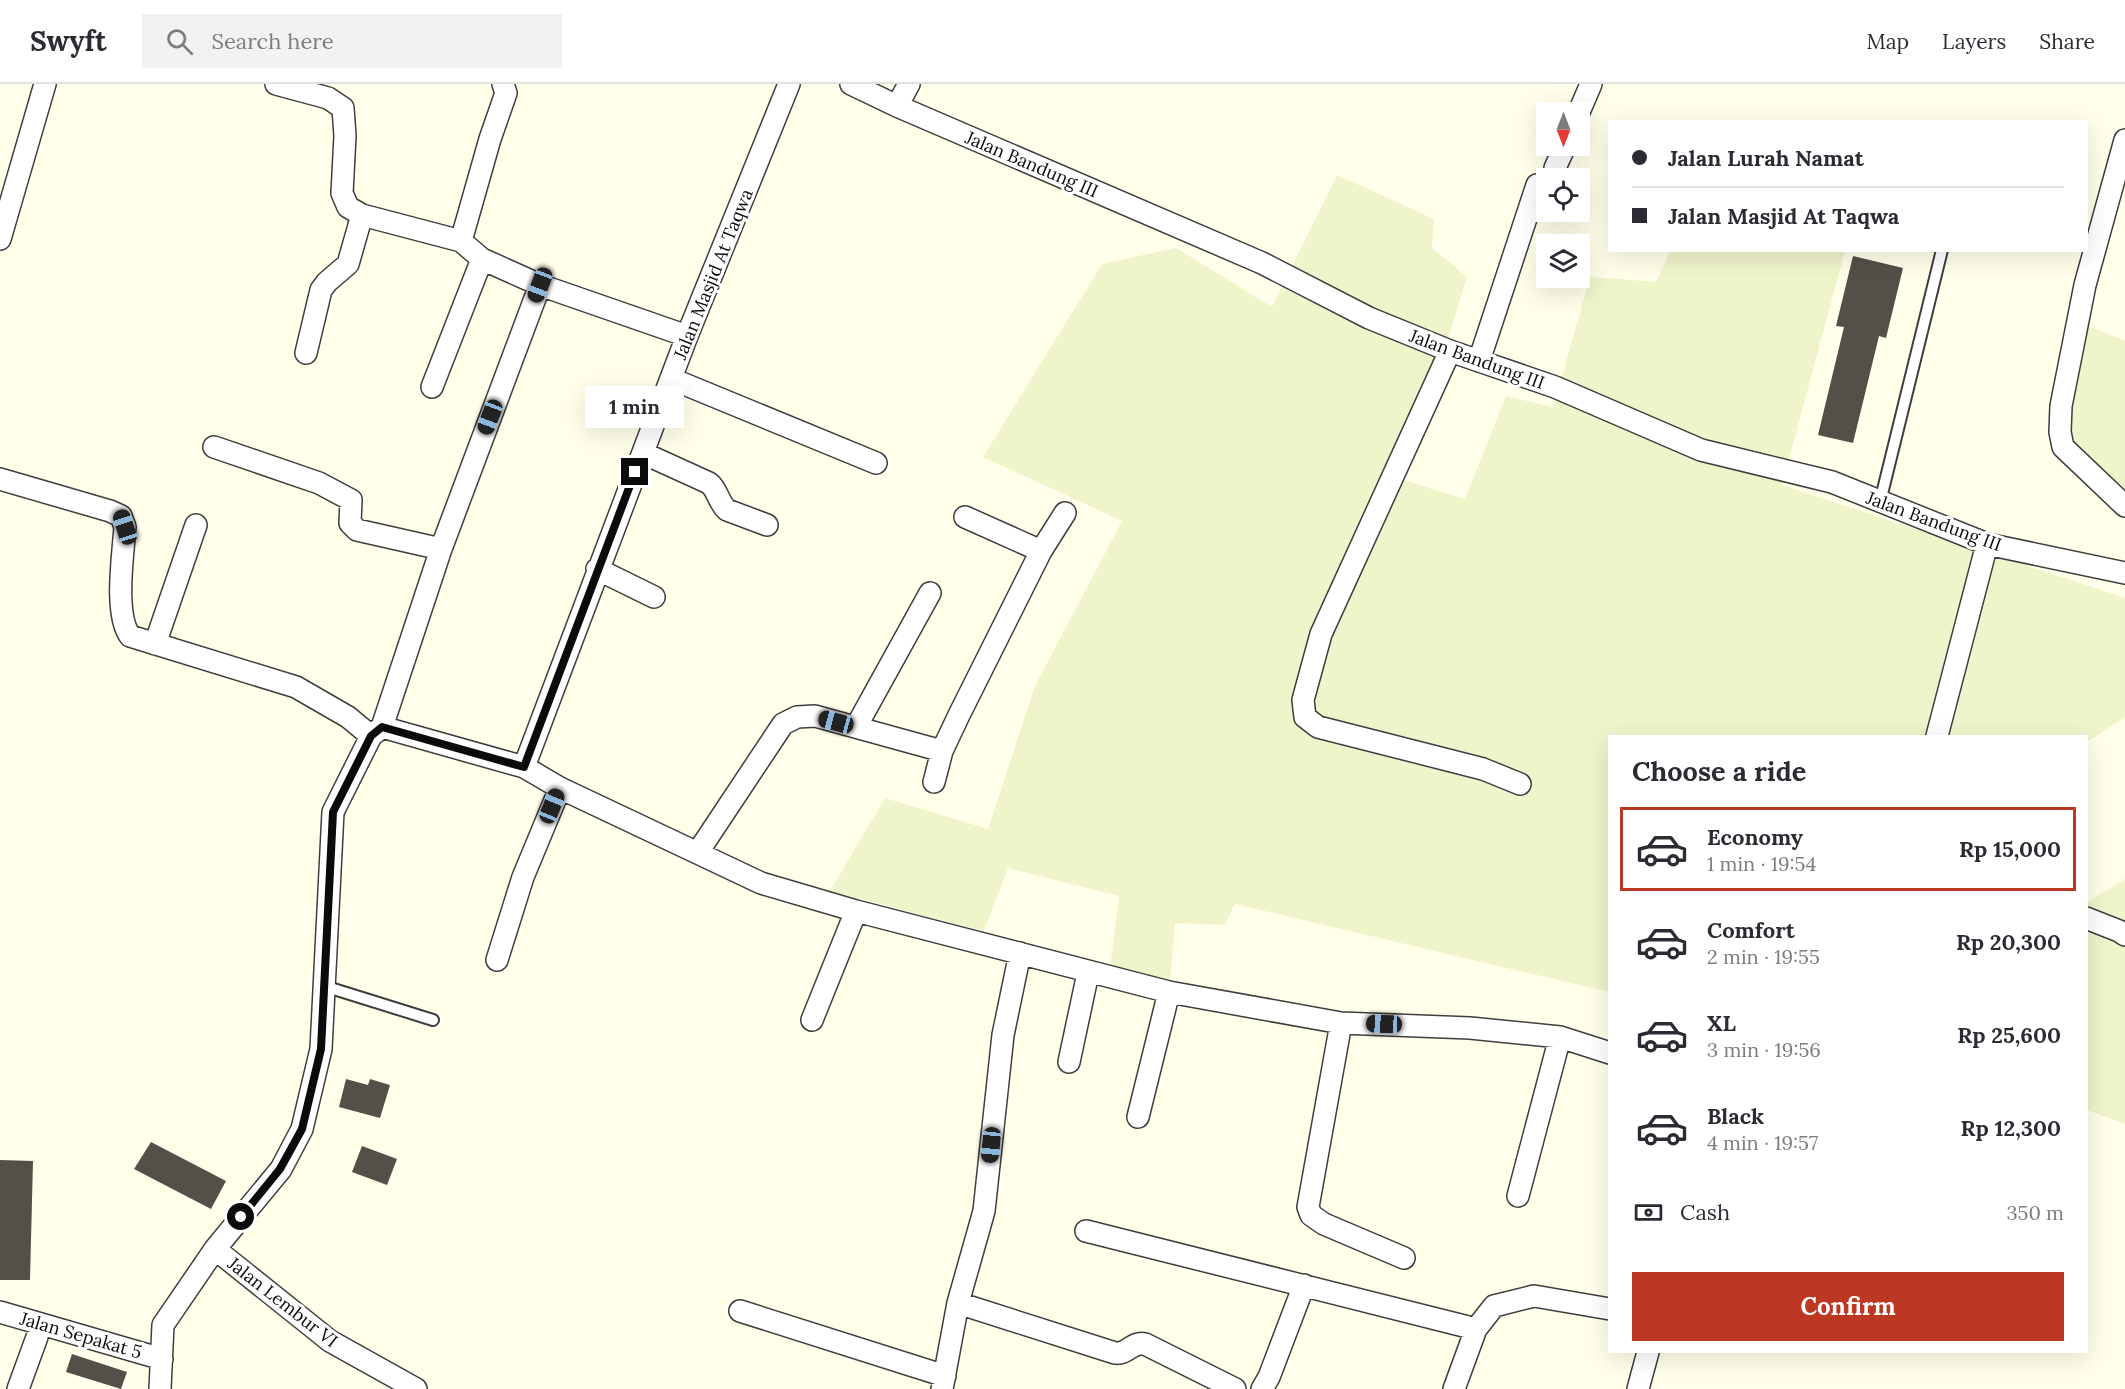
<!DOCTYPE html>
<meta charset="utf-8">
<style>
:root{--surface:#fff;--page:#f2f2f3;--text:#2b2b33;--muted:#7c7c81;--line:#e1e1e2;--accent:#bc3823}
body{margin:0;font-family:Lora,serif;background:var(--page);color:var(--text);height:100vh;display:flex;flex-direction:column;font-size:22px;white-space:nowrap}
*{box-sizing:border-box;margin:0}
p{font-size:20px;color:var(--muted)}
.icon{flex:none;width:33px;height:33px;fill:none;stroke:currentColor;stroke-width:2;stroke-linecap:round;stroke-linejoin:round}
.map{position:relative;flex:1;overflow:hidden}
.panel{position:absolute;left:1608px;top:651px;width:480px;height:618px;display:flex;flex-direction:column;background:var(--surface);border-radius:0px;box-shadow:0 6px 24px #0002}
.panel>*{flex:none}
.top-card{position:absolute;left:1608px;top:36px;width:480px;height:132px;border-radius:0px;box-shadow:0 6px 24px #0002;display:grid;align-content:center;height:132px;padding:0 24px;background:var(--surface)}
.needle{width:39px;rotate:180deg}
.buttons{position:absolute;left:1536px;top:18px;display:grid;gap:12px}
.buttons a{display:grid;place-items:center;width:54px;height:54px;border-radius:0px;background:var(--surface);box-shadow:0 6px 24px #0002;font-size:30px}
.end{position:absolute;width:27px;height:27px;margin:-14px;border:8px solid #0b0b0b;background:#fff;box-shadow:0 0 0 3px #fff}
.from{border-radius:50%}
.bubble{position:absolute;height:42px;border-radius:0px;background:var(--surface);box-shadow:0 6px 24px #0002;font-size:20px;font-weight:700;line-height:42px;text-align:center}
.car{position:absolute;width:18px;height:36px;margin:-18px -9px;border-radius:8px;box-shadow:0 0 4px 2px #0007;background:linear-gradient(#222 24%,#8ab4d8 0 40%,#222 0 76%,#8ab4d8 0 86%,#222 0)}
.top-card b{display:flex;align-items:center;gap:21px;height:57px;font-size:22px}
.top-card b+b{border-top:2px solid var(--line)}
.top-card i{width:15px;height:15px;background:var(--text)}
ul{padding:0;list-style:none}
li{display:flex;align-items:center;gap:18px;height:84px;margin:0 12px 9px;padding:0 12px;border:3px solid transparent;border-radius:0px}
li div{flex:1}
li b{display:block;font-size:22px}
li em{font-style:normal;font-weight:700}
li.active{border-color:var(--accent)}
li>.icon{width:54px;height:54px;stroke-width:1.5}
h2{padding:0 24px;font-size:27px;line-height:72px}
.pay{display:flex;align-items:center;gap:15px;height:66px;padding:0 24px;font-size:22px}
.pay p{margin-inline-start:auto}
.primary-button{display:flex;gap:12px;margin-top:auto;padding:12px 24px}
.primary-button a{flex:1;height:69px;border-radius:0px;background:var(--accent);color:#fff;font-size:24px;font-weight:700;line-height:69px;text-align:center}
header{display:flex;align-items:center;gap:36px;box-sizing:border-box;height:84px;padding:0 30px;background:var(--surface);border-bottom:2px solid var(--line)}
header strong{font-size:28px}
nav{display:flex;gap:33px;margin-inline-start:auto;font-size:21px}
.search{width:420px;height:54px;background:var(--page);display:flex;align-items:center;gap:15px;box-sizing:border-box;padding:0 21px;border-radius:0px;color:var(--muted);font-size:22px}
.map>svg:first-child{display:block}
</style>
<header>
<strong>Swyft</strong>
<div class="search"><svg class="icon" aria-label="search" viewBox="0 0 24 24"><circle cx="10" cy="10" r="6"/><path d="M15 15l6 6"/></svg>Search here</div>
<nav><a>Map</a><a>Layers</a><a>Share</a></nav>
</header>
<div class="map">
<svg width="2125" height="1305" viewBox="0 0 2125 1305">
<rect width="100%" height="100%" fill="#ffffea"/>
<path fill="#f0f4cb" d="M1337,91L1434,135L1432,164L1467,193L1440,280L1397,394L1465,415L1506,312L1553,323L1590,193L1656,198L1670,167H1845L1782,401L2125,514V633L2087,658L2086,652H1610L1609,908L1235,820L1225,841L1175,839L1170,898L1110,886L1119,812L1008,784L984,847L830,807L885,714L988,745L1035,602L1122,437L983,373L1102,180L1176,164L1272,223Z
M2086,241L2125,257V431L2062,357Z
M2125,795V1040L2087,1026L2086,819Z"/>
<path fill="#544f48" d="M1853,172L1903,184L1886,254L1879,252L1853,359L1818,351L1844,243L1836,242Z
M346,995L368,1001L370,995L390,1001L380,1034L339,1023Z
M151,1058L226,1097L211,1125L134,1085Z
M362,1062L397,1075L387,1101L352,1088Z
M0,1076L33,1077L30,1196H0Z
M72,1270L127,1288L121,1305L66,1288Z"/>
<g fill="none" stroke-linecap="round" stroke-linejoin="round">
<g stroke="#3e3e3e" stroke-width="14">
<path id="lane" d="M1880,418L1942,166
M324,902L433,936"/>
</g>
<g stroke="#3e3e3e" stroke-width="24">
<path id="street" d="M276,0L328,14L343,24L345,52L342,109L348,123L362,131L461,157L482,175L540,201L687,252
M851,0L897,22L1262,179L1369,234L1450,267L1555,303L1701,366L1832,398L1987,460L2125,489
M897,22L909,0
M1579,28L1591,0
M2125,56L2085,201L2061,322L2060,348L2063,363L2125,422
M1555,84L1565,62
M0,155L45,0
M461,157L490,55L506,9L503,0
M1450,267L1321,550L1303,616L1305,633L1318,643L1483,685L1520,700
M306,269L321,206L327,198L348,180L362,131
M1479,277L1537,101
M672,295L876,379
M432,303L482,175
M214,363L319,399L351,416L350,439L357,446L441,465
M643,369L709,399C718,406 718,418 727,426L767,441
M0,395L110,427L121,432L125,443C123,471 114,530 130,552L296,603L348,633L371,652
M965,433L1041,467
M597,485L654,513
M155,560L196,441
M382,643L441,465L540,201
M856,643L930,509
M1937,652L1987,460
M524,683L687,252L789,0
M934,698L942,667L959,631L1041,467L1065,429
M698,768L783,640L797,633L815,632L942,667
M2086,834L2119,847L2125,851
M497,876L523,793L560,704
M812,936L856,827
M1341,939L1308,1123L1311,1131L1324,1140L1404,1174
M1069,978L1088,889
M1138,1033L1169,908
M1518,1112L1560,953
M1086,1147L1476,1245
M215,1165L330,1257L416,1305
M958,1219L1115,1269C1127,1271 1132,1257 1145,1260L1235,1305
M740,1227L945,1292
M0,1228L162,1275
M18,1305L37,1253
M160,1305L163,1241L215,1165L281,1085L302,1045L321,965L333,728L371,652L382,643L524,683L560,704L761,799L856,827L1169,908L1341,939L1470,944L1560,953L1610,969
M942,1305L958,1219L984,1127L1003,951L1020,869
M1262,1305L1269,1293L1304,1201
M1454,1305L1476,1245L1494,1222L1534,1212L1610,1225
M1638,1305L1648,1268"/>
</g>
<use href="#lane" stroke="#fff" stroke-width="10"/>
<use href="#street" stroke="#fff" stroke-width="21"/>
</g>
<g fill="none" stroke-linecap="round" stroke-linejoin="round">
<path stroke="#0b0b0b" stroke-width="8" d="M241,1133L280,1085L302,1045L321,965L333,728L371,652L382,643L524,683L635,388"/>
</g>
<g text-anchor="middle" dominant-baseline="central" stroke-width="6" stroke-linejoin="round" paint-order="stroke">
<g font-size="18" fill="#0b0b0b" stroke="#fff">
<text transform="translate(1032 80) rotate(23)">Jalan Bandung III</text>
<text transform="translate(713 190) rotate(-68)">Jalan Masjid At Taqwa</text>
<text transform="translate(1477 275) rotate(20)">Jalan Bandung III</text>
<text transform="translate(1934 437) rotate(20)">Jalan Bandung III</text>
<text transform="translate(283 1218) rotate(38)">Jalan Lembur VI</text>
<text transform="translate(81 1251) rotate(16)">Jalan Sepakat 5</text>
</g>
</g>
</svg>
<div class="buttons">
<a><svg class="needle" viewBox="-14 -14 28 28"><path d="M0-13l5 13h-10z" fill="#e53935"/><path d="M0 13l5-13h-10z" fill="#7c7c81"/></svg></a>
<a><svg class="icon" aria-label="locate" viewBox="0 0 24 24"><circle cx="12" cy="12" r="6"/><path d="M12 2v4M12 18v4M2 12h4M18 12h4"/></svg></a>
<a><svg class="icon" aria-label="layers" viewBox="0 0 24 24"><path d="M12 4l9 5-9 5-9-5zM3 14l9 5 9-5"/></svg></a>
</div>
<i class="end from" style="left:241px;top:1133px"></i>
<i class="end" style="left:635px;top:388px"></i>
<div class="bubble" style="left:585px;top:302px;width:99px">1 min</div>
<i class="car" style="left:540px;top:201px;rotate:201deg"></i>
<i class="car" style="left:490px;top:333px;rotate:201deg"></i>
<i class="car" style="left:125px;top:443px;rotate:342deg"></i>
<i class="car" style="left:836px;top:638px;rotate:285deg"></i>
<i class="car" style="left:552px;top:722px;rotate:22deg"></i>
<i class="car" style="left:1384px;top:940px;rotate:272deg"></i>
<i class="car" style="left:991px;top:1061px;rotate:186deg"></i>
<div class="top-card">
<b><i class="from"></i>Jalan Lurah Namat</b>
<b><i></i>Jalan Masjid At Taqwa</b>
</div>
<section class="panel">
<h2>Choose a ride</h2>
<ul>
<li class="active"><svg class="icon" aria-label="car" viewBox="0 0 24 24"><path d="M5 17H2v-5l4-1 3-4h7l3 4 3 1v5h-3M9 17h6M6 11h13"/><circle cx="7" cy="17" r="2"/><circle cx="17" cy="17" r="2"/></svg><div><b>Economy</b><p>1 min · 19:54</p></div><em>Rp 15,000</em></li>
<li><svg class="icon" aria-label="car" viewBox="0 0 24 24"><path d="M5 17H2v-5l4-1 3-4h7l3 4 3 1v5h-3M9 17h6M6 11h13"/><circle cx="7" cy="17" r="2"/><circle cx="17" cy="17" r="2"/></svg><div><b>Comfort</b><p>2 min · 19:55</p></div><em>Rp 20,300</em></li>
<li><svg class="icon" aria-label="car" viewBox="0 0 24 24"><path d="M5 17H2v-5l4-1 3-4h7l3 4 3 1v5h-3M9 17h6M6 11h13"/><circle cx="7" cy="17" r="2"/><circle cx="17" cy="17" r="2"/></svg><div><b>XL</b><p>3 min · 19:56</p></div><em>Rp 25,600</em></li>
<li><svg class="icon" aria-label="car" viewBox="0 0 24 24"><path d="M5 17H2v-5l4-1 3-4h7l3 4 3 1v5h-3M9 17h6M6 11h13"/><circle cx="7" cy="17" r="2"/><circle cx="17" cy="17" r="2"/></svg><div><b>Black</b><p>4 min · 19:57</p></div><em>Rp 12,300</em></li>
</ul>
<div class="pay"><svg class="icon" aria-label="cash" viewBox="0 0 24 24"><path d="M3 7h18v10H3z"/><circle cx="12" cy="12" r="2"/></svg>Cash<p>350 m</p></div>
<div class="primary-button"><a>Confirm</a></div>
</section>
</div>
